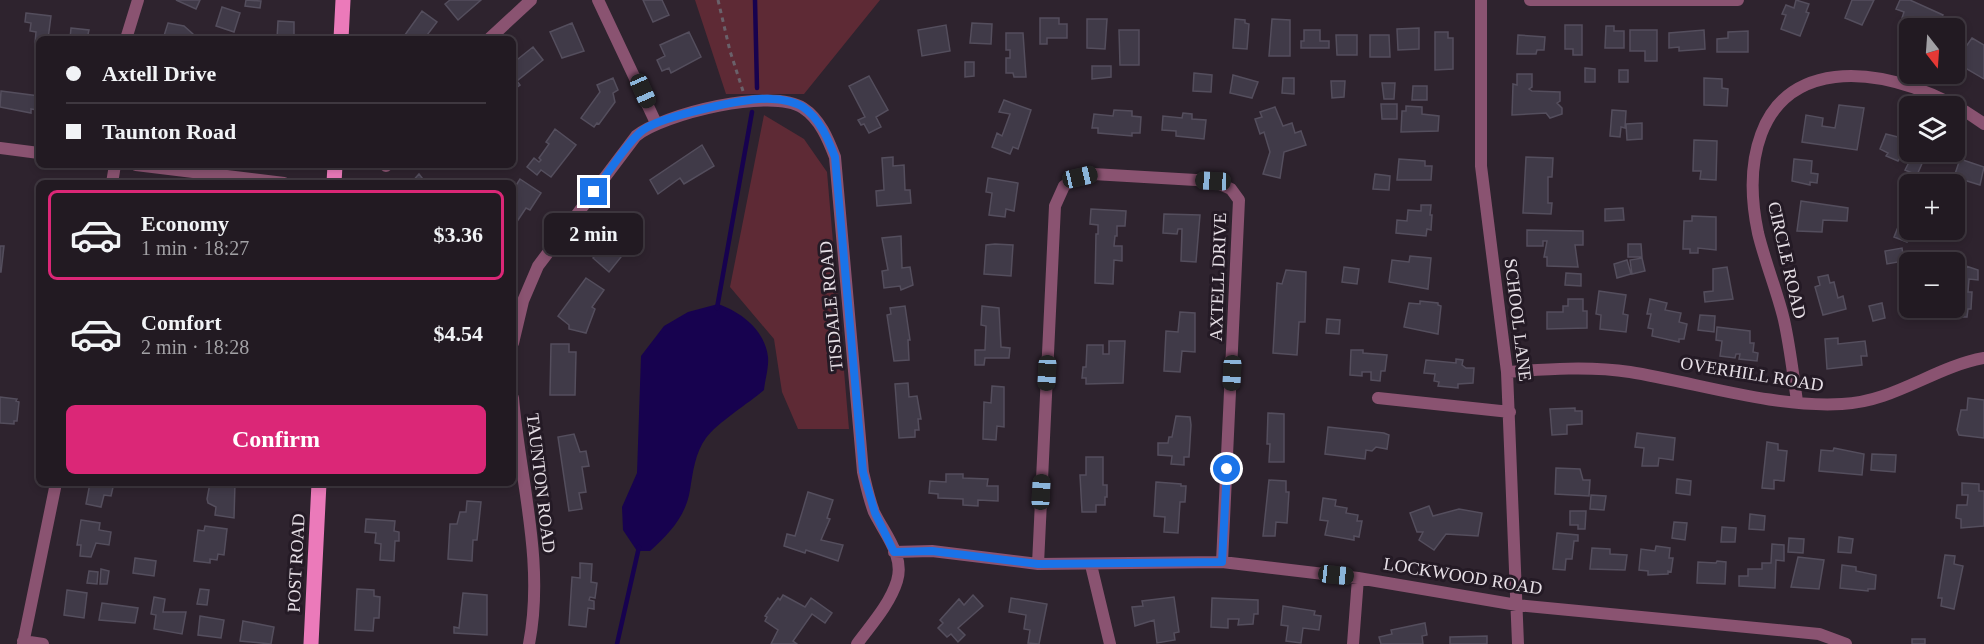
<!DOCTYPE html>
<meta charset="utf-8">
<style>
:root{--surface:#221a22;--page:#2a232a;--text:#f1f3f6;--muted:#a2a1a5;--line:#3f3840;--accent:#db2777}
body{margin:0;font-family:"Times New Roman",serif;background:var(--page);color:var(--text);height:100vh;display:flex;flex-direction:column;font-size:22px;white-space:nowrap}
*{box-sizing:border-box;margin:0}
p{font-size:20px;color:var(--muted)}
.icon{flex:none;width:33px;height:33px;fill:none;stroke:currentColor;stroke-width:2;stroke-linecap:round;stroke-linejoin:round}
.map{position:relative;flex:1;overflow:hidden}
.sheet{position:absolute;left:36px;top:180px;width:480px;height:306px;display:flex;flex-direction:column;background:var(--surface);border-radius:9px;box-shadow:0 3px 9px #0003,0 0 0 2px var(--line)}
.sheet>*{flex:none}
.top-card{position:absolute;left:36px;top:36px;width:480px;height:132px;border-radius:9px;box-shadow:0 3px 9px #0003,0 0 0 2px var(--line);display:grid;align-content:center;height:132px;padding:0 30px;background:var(--surface)}
.needle{width:39px;rotate:163deg}
.fabs{position:absolute;left:1899px;top:18px;display:grid;gap:12px}
.fabs a{display:grid;place-items:center;width:66px;height:66px;border-radius:9px;background:var(--surface);box-shadow:0 3px 9px #0003,0 0 0 2px var(--line);font-size:30px}
.end{position:absolute;width:27px;height:27px;margin:-14px;border:8px solid #1a73e8;background:#fff;box-shadow:0 0 0 3px #fff}
.from{border-radius:50%}
.bubble{position:absolute;height:42px;border-radius:9px;background:var(--surface);box-shadow:0 3px 9px #0003,0 0 0 2px var(--line);font-size:20px;font-weight:600;line-height:42px;text-align:center}
.car{position:absolute;width:18px;height:36px;margin:-18px -9px;border-radius:8px;box-shadow:0 0 4px 2px #0007;background:linear-gradient(#222 24%,#8ab4d8 0 40%,#222 0 76%,#8ab4d8 0 86%,#222 0)}
.top-card b{display:flex;align-items:center;gap:21px;height:57px;font-size:22px}
.top-card b+b{border-top:2px solid var(--line)}
.top-card i{width:15px;height:15px;background:var(--text)}
ul{padding:10px 0 0;list-style:none}
li{display:flex;align-items:center;gap:18px;height:90px;margin:0 12px 9px;padding:0 18px;border:3px solid transparent;border-radius:9px}
li div{flex:1}
li b{display:block;font-size:22px}
li em{font-style:normal;font-weight:600}
li.active{border-color:var(--accent)}
li>.icon{width:54px;height:54px;stroke-width:1.5}
.action{display:flex;gap:12px;margin-top:auto;padding:12px 30px}
.action a{flex:1;height:69px;border-radius:9px;background:var(--accent);color:#fff;font-size:24px;font-weight:600;line-height:69px;text-align:center}
.map>svg:first-child{display:block}
</style>
<div class="map">
<svg width="1984" height="644" viewBox="0 0 1984 644">
<rect width="100%" height="100%" fill="#2e232e"/>
<path fill="#5e2a35" d="M695,0H880L804,94H726Z
M764,115L804,139L827,172L849,429H798L782,392L774,339L730,287Z"/>
<path fill="#17024f" d="M718,304C741,312 765,330 768,357C769,367 765,380 764,390C749,403 717,423 706,438C695,453 693,472 690,490C686,516 669,534 650,551H637L623,530L622,507L637,473L641,356L664,326L688,312Z"/>
<g fill="none" stroke-linecap="round" stroke-linejoin="round">
<path stroke="#17024f" stroke-width="4.5" d="M755,0L757,88
M717,308L752,112
M617,644L639,547"/>
</g>
<path fill="#403a48" stroke="#544e5d" stroke-width="1.5" d="M176,0H200L196,9Z
M246,0L261,1L260,8L245,6Z
M450,0H481L458,20L445,4Z
M643,0H662L669,15L653,22Z
M1796,0L1809,4L1806,12L1809,13L1800,36L1781,29L1786,15L1782,14L1786,5L1794,8Z
M1852,0H1874L1862,25L1845,18Z
M1900,0H1910L1943,15L1938,27L1931,24L1929,28L1910,30L1901,27L1900,24L1904,12L1896,9Z
M222,7L240,13L234,32L216,26Z
M422,11L437,22L424,39H402Z
M26,13L51,16L48,39H39V43H35L36,32L30,31L31,23L25,22Z
M1040,18H1059V24H1067V38H1047V44H1040Z
M1087,19H1107L1105,49L1087,48Z
M1235,19L1245,20V23L1249,24L1247,49L1233,48Z
M1272,19L1290,20V56H1269Z
M278,21L294,22V39H277Z
M168,23L184,26L193,34L192,39H163Z
M572,23L584,51L562,58L550,32Z
M972,23L992,24L991,44L970,43Z
M946,25L950,51L922,56L918,30Z
M1565,25H1582V55H1573V49H1565Z
M1606,26H1614V31H1624V48H1605Z
M71,28L89,30L87,39H70Z
M1419,28V49L1398,50L1397,29Z
M1119,30H1139V65H1120Z
M1304,30H1320V41H1329V48H1301V41H1304Z
M1630,30H1657V61H1645V51H1630Z
M1704,30L1705,49L1679,51V47L1669,48V33Z
M1748,31V52H1717V39L1728,38V32Z
M689,32L701,57L671,73L669,68L662,71L657,60L665,56L660,45Z
M1435,32H1448V38H1453V69L1435,70Z
M1006,33H1023L1026,77H1014L1013,73H1006V58H1010V50H1006Z
M1336,35H1357V55H1337Z
M1370,35H1389L1390,57H1370Z
M1518,35L1545,37L1544,50H1537L1536,54H1517Z
M1972,38L1984,45V79L1955,62Z
M533,47L543,60L517,81L520,85L513,90V63Z
M965,62H974V76L965,77Z
M1092,66H1111V77L1092,79Z
M1585,68L1595,69V82H1585Z
M1619,70H1628V82H1619Z
M1194,73L1212,75L1211,92L1193,91Z
M1517,74H1532V87L1529,89L1532,91L1560,92V101L1557,103L1562,108V114L1550,118L1546,113L1512,115L1513,84L1517,85Z
M1233,75L1258,82L1252,98L1230,93Z
M869,76L888,110L876,117L881,127L869,133L864,124L861,125L858,120L865,117L849,86Z
M613,78L618,90L613,93L615,102L599,124L597,123L594,127L581,118L600,92L597,85Z
M1283,78H1294V94L1282,93Z
M1704,78L1722,79V88L1728,89L1727,106L1704,105Z
M1331,81H1345L1344,97L1332,98Z
M1382,83H1395L1394,99H1384Z
M1413,86H1427V100H1412Z
M1,91L39,96L37,110L31,109V113L0,107Z
M1004,100L1031,110L1018,149L1013,147L1010,154L992,147L997,133L1002,136L1010,114L999,112Z
M1381,104H1397V119H1382Z
M1839,105L1864,108L1857,150L1802,142L1806,115L1823,118L1822,126L1835,128Z
M1406,106L1422,107V114L1439,116L1438,131L1401,132L1402,111H1406Z
M1275,107L1283,126L1292,123L1295,133L1301,131L1306,145L1284,152L1280,178L1263,174L1270,152L1264,132L1260,134L1255,119L1262,117L1260,112Z
M1114,110L1132,111V116L1141,117L1140,133H1132V136L1098,133V128H1092L1094,114L1113,116Z
M1612,110L1626,111L1625,128L1621,127L1620,137L1610,136Z
M1183,113L1192,114V119L1206,120L1204,139L1176,136V131L1162,130L1163,116L1182,118Z
M1642,123V139L1627,140L1626,124Z
M555,129L576,145L551,177L541,170L537,175L527,167L534,158L539,162L541,160L539,158L549,144L546,142Z
M1886,134L1910,140V152H1927L1917,175L1905,170L1909,162L1900,158L1898,161L1886,156L1888,153L1880,149Z
M1694,140L1717,141L1716,180L1700,179L1701,171H1693Z
M702,145L714,166L684,184L680,178L658,194L650,180Z
M893,157V166L904,165L905,190H910L911,203L877,206L876,191L884,190L882,158Z
M1526,157L1553,158L1552,177H1548V203H1552L1551,214L1523,213Z
M1399,159L1425,161V166H1432L1431,180H1397Z
M1794,159L1812,161L1811,173L1818,174L1817,183L1810,182V185L1792,181Z
M1960,159L1984,167L1980,185L1954,177Z
M419,174L426,183H411Z
M1375,174L1390,176L1389,190L1373,189Z
M988,178L1018,183L1014,211L1006,209L1005,217L989,215L992,193L986,192Z
M520,179L541,193L530,210L526,208L514,226L513,190Z
M1801,201L1848,208L1847,221L1823,220L1822,232L1797,231Z
M1421,205H1431L1430,215H1432L1431,230L1427,229L1426,236L1396,233L1397,220L1407,221L1408,210L1421,211Z
M1623,208L1624,220L1605,221V209Z
M1091,209L1126,211L1125,226H1117V236H1115L1114,246H1122V261L1114,260L1113,284L1095,283L1096,234H1098V225L1090,224Z
M1164,214L1200,215L1196,262L1181,261L1182,229H1178L1177,234L1163,233Z
M1692,216L1716,217V250L1698,248V253H1690V249H1683L1684,221H1692Z
M1902,217L1910,219L1911,230L1907,242L1894,237Z
M1527,230L1583,231V245H1575L1578,267L1547,266V257H1544L1547,241H1543V246H1527Z
M613,234L629,247L609,272L593,258Z
M901,236L902,268L910,267L913,285L901,290L900,286L884,288L882,271L888,270L882,238Z
M995,244L1013,245L1011,276L984,274L986,245Z
M1628,244H1641L1642,257H1628Z
M0,246H4L1,272H0Z
M1902,248L1904,261L1887,264L1885,251Z
M1410,256L1431,258L1428,289L1389,282L1392,260L1409,262Z
M1642,258L1645,271L1632,274L1630,260Z
M1627,260L1631,274L1617,278L1614,264Z
M1966,266L1978,270V280L1969,279L1968,292H1972L1971,309H1968L1967,317H1955L1957,280L1954,279V269L1965,270Z
M1344,267L1359,269L1357,284L1342,282Z
M1727,267L1733,299L1705,302L1704,292L1713,291V269Z
M1286,270L1306,272L1305,322H1299L1297,355L1273,353L1277,283L1282,284Z
M1566,273L1581,274V286L1565,285Z
M1828,275L1830,283L1834,282L1838,298L1843,296L1846,309L1823,315L1815,287L1820,285L1818,277Z
M586,278L604,290L592,307L595,309L586,333L569,329V325L558,316Z
M1599,291L1626,295L1623,314L1628,315L1626,332L1600,329L1601,315L1596,314Z
M1568,299H1583V311H1587V328L1547,329V312H1563V306H1568Z
M1650,299L1667,303L1665,310L1681,313L1679,322L1687,324L1684,339H1679V342L1652,336L1653,329L1648,328L1651,314H1647Z
M1420,301L1438,303V305L1441,306L1438,334L1404,327L1409,303L1420,304Z
M1882,303L1885,318L1873,321L1869,306Z
M905,306L910,340H908L909,360L894,361L887,315L891,314L890,308Z
M982,306L999,308L1001,347L1010,348L1009,358H985L984,365H975V350H985L986,326L981,325Z
M1180,312L1195,313V352L1182,351L1180,372L1164,371L1166,331L1178,332Z
M1700,315L1715,316L1714,332L1698,330Z
M1327,319L1340,320L1339,334L1326,333Z
M1717,327L1750,331V343H1754L1753,352L1758,353L1757,361L1739,359L1740,354H1736L1735,358L1720,356L1722,341L1716,340Z
M1838,338V344L1865,341L1867,356H1861L1862,365L1827,369L1825,339Z
M1109,341H1125L1123,383L1086,384V378H1082L1083,367H1086L1087,345H1103V354H1109Z
M551,344H569V352H576L575,395H550Z
M1351,350H1363V353L1387,355L1385,371H1381L1380,381L1371,380V372H1362V376L1350,375Z
M1456,359L1463,360L1462,365L1466,368H1474L1473,383L1458,384V388L1438,386L1439,382L1434,381L1435,374L1424,373L1426,360L1456,363Z
M908,383L909,397L917,396L921,419H918L919,430H915V437L899,438L895,384Z
M992,386L1004,387V427L997,426L996,440L983,439L984,402L991,403Z
M0,397L17,399L16,401L19,402L17,421H14V424L0,423Z
M1968,398L1984,400V438L1959,435L1957,430L1961,410H1967Z
M1575,408V411H1582V424L1567,425V434L1552,435L1550,409Z
M1268,413L1284,414V462H1269L1270,444H1267Z
M1176,416L1190,417L1191,425L1189,457H1184V465L1171,464L1172,456L1158,455V443H1168L1169,437H1172Z
M1328,427L1384,433L1389,435L1387,449L1376,447L1372,451L1366,450L1365,459L1325,454Z
M1637,433L1675,438L1673,460L1659,458L1658,466H1642L1644,448L1635,447Z
M574,434L580,452L586,451L589,466L582,467L586,492L579,493L582,509L569,511L558,437Z
M1767,442L1778,444V450L1787,451L1784,481L1774,480V489L1762,488Z
M1834,448L1864,454L1862,475L1819,471L1821,450L1833,451Z
M1872,454L1896,455L1895,472L1871,470Z
M1086,457H1103V485H1107V497H1105V505H1096V512H1082L1080,475H1086Z
M1556,468L1580,469L1583,480H1590L1589,496L1555,494Z
M946,474H963V478L988,479L987,486H998V501L978,500V506L963,505V499L938,498V494L929,493L930,481L946,482Z
M1677,479L1691,481L1690,495L1676,493Z
M1269,480L1286,481V492H1289L1287,523L1276,522L1275,536H1263Z
M1156,482L1181,484V486H1186L1185,502H1180L1178,533L1164,532L1165,517L1154,516Z
M90,483H114L111,496L104,495L101,507L86,504Z
M210,483H235L234,518L215,515L216,507L208,503L207,499Z
M1962,483L1979,484V491H1984V526L1961,528V519L1956,518L1957,505H1967L1968,495H1962Z
M808,492L833,500L827,518L830,519L821,540L843,545L838,561L806,550L805,553L784,546L787,534L795,536Z
M1591,495L1606,496L1604,510L1590,509Z
M1323,498L1336,500L1335,506L1347,508L1346,513L1358,515L1357,521H1362L1359,537L1354,536V540L1325,535L1328,521L1320,520Z
M467,501L481,502L477,540H473L472,561L448,559L450,524H457L460,512H466Z
M1429,506L1433,516L1459,509L1482,513L1478,536L1446,534L1434,550L1419,540L1423,532H1417L1410,513Z
M1570,511H1586L1585,529H1578V525H1570Z
M1750,514L1765,516L1764,530L1749,529Z
M366,519L395,521L394,531L399,532V541H395L394,561L380,560L381,544L375,543L376,533L365,532Z
M81,520L100,523L99,530L111,532L109,545L96,543L91,557L80,556L81,545H77Z
M1674,522L1687,523L1685,540L1672,538Z
M205,526L227,529L224,555L218,554L217,560L210,559V563L194,561L198,530L204,531Z
M1722,527L1736,528L1735,542H1721Z
M1557,533L1578,535V541H1574L1572,559H1566L1565,570L1553,569Z
M1839,537L1853,539L1851,553L1838,552Z
M1789,538L1804,539L1803,553L1788,552Z
M1772,544L1784,545V561L1776,560L1775,588L1739,586V576H1748V569H1762V563H1771Z
M1656,546L1670,548L1669,558H1673L1671,572L1668,571V574L1648,575V571L1639,570L1641,549L1655,551Z
M1592,548L1610,549V554L1627,555L1625,570L1590,569Z
M1945,555L1955,556L1954,564L1963,566L1954,609L1941,606L1942,598H1938Z
M1798,557L1824,560L1819,589L1791,587Z
M135,558L156,561L154,576L133,573Z
M1717,561L1726,562L1725,584L1697,583L1698,562L1716,563Z
M580,563L592,564L591,582L597,583L595,598L590,597L589,600L594,601V609L588,608L586,627L569,625L572,577L580,578Z
M1842,565L1856,567V571L1876,575L1875,589H1868V591L1840,588Z
M101,569L109,571L107,584H100Z
M89,571L98,572L97,584L87,583Z
M200,589L209,590L207,605L197,604Z
M357,589L374,590V596L380,597L379,618H374L373,631L355,630Z
M67,590L87,593L84,618L64,615Z
M463,593L487,595V635L454,633V627L459,628Z
M783,595L805,607L811,598L832,613L825,623L812,614L793,641L797,644H771L778,630L765,621L767,617L765,616L778,598L780,600Z
M973,595L983,606L958,628L965,635L958,642L951,634L947,637L938,628L943,623L940,620L959,599L964,605Z
M154,597L165,599L163,612H186L182,634L154,629L156,615L151,614Z
M1174,597L1179,632L1174,633L1175,640L1157,643L1154,620L1135,626L1132,607L1143,606L1142,601Z
M1011,598L1047,604L1039,644L1028,643L1030,630L1024,629L1026,615L1009,612Z
M1212,598L1258,600V614H1254L1253,624L1238,625L1239,619H1228V628L1211,627Z
M102,603L138,608L135,623L99,620Z
M1283,606L1315,611L1314,615L1321,616L1319,630L1303,628L1301,643L1286,641L1288,626L1281,625Z
M200,616L224,620L221,638L198,635Z
M243,621L274,627L271,644L240,641Z
M1425,623L1427,635L1422,636L1423,644H1381L1379,637L1392,634L1391,630Z
M1487,636V644H1450V637Z
M1912,639H1925V644H1912Z"/>
<g fill="none" stroke-linecap="round" stroke-linejoin="round">
<path stroke="#6a616a" stroke-width="3" stroke-dasharray="4.5 4.5" stroke-linecap="butt" d="M718,0L730,51L743,91"/>
<path stroke="#8a5371" stroke-width="12" d="M598,0L656,123
M1481,0V166L1507,372L1518,644
M1530,0H1738
M126,39L138,0
M489,39L531,0
M0,148L39,153
M136,165L284,183
M386,166V165
M112,183L115,165
M513,343L523,301L538,266L636,136C663,114 772,87 803,108C820,119 828,139 835,157L863,472C866,485 869,499 874,512C884,533 905,556 897,581C890,604 871,625 857,644
M1507,372C1548,369 1590,366 1630,372C1698,383 1774,408 1842,404C1894,402 1934,367 1984,358
M513,398C520,480 545,562 529,644
M1378,398L1510,412
M1797,401C1793,374 1790,347 1784,320C1777,291 1765,262 1758,233C1744,167 1755,87 1835,77C1884,71 1945,95 1984,124
M894,552L932,551L1038,564L1222,562L1358,578L1517,605L1819,634L1846,644
M1038,564L1055,206L1064,186L1072,180L1093,174L1213,181L1231,189L1239,200L1222,562
M1091,565L1110,644
M23,641L43,644
M23,644L56,483
M1353,644L1358,578"/>
<path stroke="#eb7aba" stroke-width="15" d="M341,39L343,0
M334,183L335,165
M311,644L319,483"/>
</g>
<g fill="none" stroke-linecap="round" stroke-linejoin="round">
<path stroke="#1a73e8" stroke-width="8" d="M594,192C607,175 627,142 643,130C662,116 748,97 772,99C781,99 795,102 803,107C820,119 828,139 835,157L863,472L875,513L894,552L932,551L1038,564L1222,562L1227,469"/>
</g>
<g text-anchor="middle" dominant-baseline="central" stroke-width="6" stroke-linejoin="round" paint-order="stroke">
<g font-size="18" fill="#e6dfe6" stroke="#241a25">
<text transform="translate(1787 260) rotate(77)">CIRCLE ROAD</text>
<text transform="translate(1218 277) rotate(-88)">AXTELL DRIVE</text>
<text transform="translate(831 306) rotate(-95)">TISDALE ROAD</text>
<text transform="translate(1518 320) rotate(83)">SCHOOL LANE</text>
<text transform="translate(1752 374) rotate(9)">OVERHILL ROAD</text>
<text transform="translate(541 483) rotate(83)">TAUNTON ROAD</text>
<text transform="translate(296 563) rotate(-87)">POST ROAD</text>
<text transform="translate(1463 576) rotate(9)">LOCKWOOD ROAD</text>
</g>
</g>
</svg>
<div class="fabs">
<a><svg class="needle" viewBox="-14 -14 28 28"><path d="M0-13l5 13h-10z" fill="#e53935"/><path d="M0 13l5-13h-10z" fill="#a2a1a5"/></svg></a>
<a><svg class="icon" aria-label="layers" viewBox="0 0 24 24"><path d="M12 4l9 5-9 5-9-5zM3 14l9 5 9-5"/></svg></a>
<a>+</a>
<a>−</a>
</div>
<i class="end from" style="left:1227px;top:469px"></i>
<i class="end" style="left:594px;top:192px"></i>
<div class="bubble" style="left:544px;top:213px;width:99px">2 min</div>
<i class="car" style="left:643px;top:91px;rotate:156deg"></i>
<i class="car" style="left:1080px;top:177px;rotate:77deg"></i>
<i class="car" style="left:1213px;top:181px;rotate:273deg"></i>
<i class="car" style="left:1047px;top:373px;rotate:183deg"></i>
<i class="car" style="left:1232px;top:373px;rotate:183deg"></i>
<i class="car" style="left:1041px;top:492px;rotate:3deg"></i>
<i class="car" style="left:1336px;top:575px;rotate:96deg"></i>
<div class="top-card">
<b><i class="from"></i>Axtell Drive</b>
<b><i></i>Taunton Road</b>
</div>
<section class="sheet">
<ul>
<li class="active"><svg class="icon" aria-label="car" viewBox="0 0 24 24"><path d="M5 17H2v-5l4-1 3-4h7l3 4 3 1v5h-3M9 17h6M6 11h13"/><circle cx="7" cy="17" r="2"/><circle cx="17" cy="17" r="2"/></svg><div><b>Economy</b><p>1 min · 18:27</p></div><em>$3.36</em></li>
<li><svg class="icon" aria-label="car" viewBox="0 0 24 24"><path d="M5 17H2v-5l4-1 3-4h7l3 4 3 1v5h-3M9 17h6M6 11h13"/><circle cx="7" cy="17" r="2"/><circle cx="17" cy="17" r="2"/></svg><div><b>Comfort</b><p>2 min · 18:28</p></div><em>$4.54</em></li>
</ul>
<div class="action"><a>Confirm</a></div>
</section>
</div>
